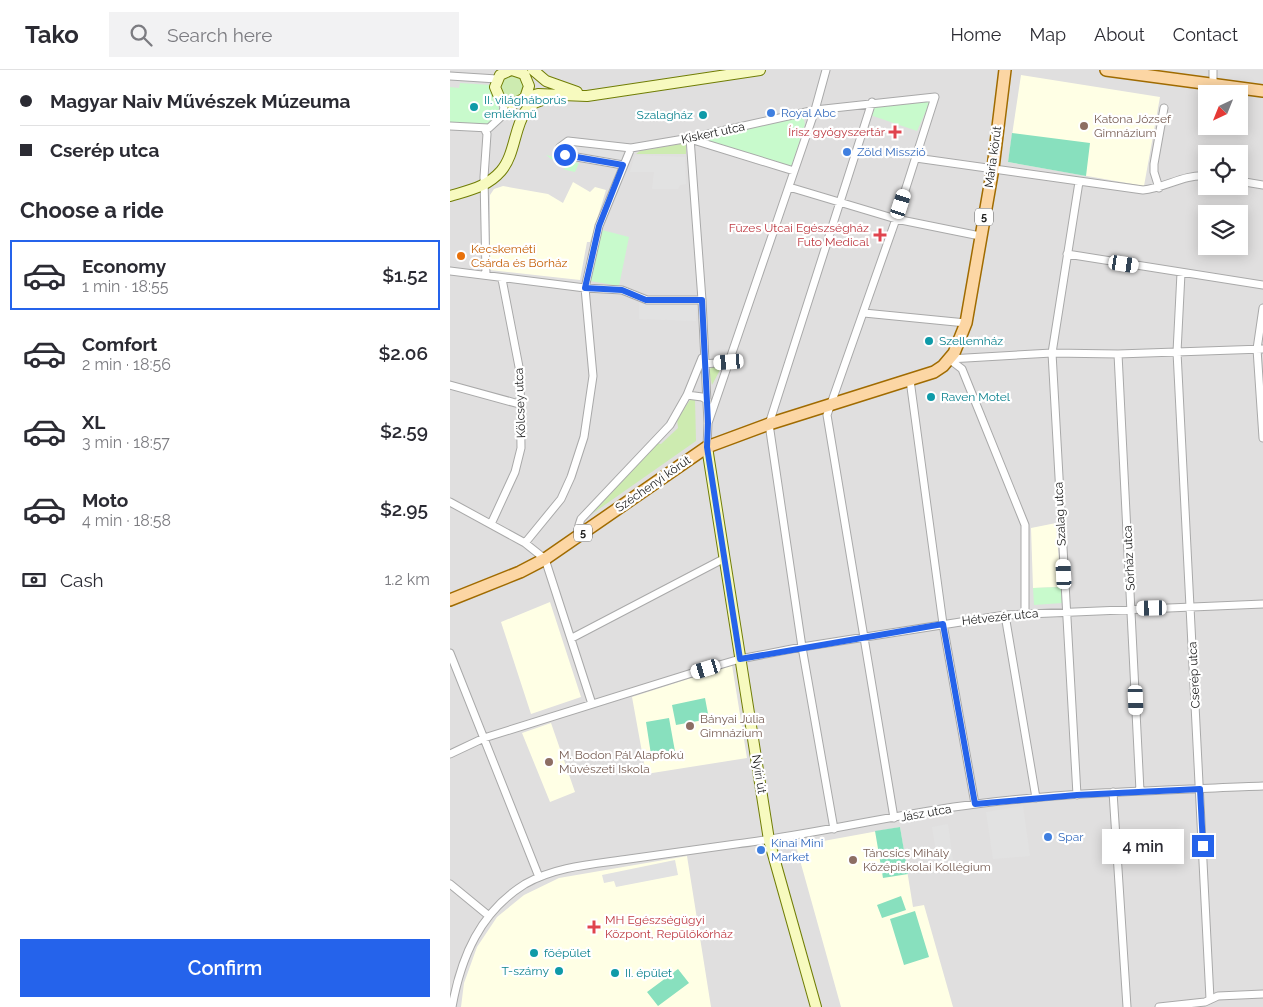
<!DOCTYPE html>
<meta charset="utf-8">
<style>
:root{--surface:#fff;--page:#f2f2f3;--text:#2b2b33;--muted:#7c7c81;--line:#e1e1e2;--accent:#2563eb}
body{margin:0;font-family:Raleway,sans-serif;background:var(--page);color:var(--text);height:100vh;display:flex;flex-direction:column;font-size:19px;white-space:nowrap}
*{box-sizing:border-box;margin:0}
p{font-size:16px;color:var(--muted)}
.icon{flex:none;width:28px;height:28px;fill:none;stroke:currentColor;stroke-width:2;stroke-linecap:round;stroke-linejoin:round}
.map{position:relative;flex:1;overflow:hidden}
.side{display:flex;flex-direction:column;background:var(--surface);width:450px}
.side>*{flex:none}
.top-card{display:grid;align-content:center;height:110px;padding:0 20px;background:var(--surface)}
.needle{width:32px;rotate:223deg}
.buttons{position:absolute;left:748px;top:15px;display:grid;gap:10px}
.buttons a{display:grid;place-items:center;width:50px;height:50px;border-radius:0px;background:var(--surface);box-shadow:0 2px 12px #0003;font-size:25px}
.end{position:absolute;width:22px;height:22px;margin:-11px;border:6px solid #2563eb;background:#fff;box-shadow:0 0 0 2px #fff}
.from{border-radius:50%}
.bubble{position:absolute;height:35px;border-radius:0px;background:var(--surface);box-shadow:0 2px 12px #0003;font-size:16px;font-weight:600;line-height:35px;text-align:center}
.car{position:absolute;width:15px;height:30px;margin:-15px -8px;border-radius:6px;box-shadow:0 0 4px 1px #0007;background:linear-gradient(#fff 24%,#345 0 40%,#fff 0 76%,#345 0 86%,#fff 0)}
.top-card b{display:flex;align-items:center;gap:18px;height:48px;font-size:19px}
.top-card b+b{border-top:1px solid var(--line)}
.top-card i{width:12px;height:12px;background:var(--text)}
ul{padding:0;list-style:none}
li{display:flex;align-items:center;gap:15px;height:70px;margin:0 10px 8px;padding:0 10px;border:2px solid transparent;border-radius:0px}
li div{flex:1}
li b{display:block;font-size:19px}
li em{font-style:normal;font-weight:600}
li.selected{border-color:var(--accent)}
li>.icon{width:45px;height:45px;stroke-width:1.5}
h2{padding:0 20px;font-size:22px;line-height:60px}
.pay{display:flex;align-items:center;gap:12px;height:55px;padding:0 20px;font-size:19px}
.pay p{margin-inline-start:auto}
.button{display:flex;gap:10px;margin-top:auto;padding:10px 20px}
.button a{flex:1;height:58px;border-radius:0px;background:var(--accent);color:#fff;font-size:20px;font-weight:600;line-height:58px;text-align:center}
header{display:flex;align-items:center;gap:30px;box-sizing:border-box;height:70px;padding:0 25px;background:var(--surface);border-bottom:1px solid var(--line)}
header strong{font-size:24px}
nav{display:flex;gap:28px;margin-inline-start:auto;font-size:18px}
.search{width:350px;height:45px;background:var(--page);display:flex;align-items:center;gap:12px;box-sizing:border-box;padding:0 18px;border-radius:0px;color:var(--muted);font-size:19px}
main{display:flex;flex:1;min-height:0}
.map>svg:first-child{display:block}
</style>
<header>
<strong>Tako</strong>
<div class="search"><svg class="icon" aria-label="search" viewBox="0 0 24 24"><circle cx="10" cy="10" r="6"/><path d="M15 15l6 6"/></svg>Search here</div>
<nav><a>Home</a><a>Map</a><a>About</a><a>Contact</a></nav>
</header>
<main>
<section class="side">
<div class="top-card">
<b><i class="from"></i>Magyar Naiv Művészek Múzeuma</b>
<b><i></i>Cserép utca</b>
</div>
<h2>Choose a ride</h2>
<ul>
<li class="selected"><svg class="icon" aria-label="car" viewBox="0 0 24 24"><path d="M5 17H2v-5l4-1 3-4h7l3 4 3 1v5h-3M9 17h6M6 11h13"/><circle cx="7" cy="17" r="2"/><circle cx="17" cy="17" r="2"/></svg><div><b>Economy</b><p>1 min · 18:55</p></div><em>$1.52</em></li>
<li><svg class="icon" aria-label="car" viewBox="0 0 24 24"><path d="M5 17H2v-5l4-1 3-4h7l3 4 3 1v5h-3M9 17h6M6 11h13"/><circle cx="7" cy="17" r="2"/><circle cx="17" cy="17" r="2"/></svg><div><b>Comfort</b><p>2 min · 18:56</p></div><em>$2.06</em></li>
<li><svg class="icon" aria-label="car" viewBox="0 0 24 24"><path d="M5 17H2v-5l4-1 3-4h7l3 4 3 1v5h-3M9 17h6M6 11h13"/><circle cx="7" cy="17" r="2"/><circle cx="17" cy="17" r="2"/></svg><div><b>XL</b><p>3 min · 18:57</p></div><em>$2.59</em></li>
<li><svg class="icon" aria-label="car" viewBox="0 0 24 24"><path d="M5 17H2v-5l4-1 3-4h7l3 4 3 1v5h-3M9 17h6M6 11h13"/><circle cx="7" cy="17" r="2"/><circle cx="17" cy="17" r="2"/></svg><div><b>Moto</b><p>4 min · 18:58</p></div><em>$2.95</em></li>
</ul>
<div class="pay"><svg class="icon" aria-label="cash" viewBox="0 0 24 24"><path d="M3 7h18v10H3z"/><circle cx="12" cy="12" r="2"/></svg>Cash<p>1.2 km</p></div>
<div class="button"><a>Confirm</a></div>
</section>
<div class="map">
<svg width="813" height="937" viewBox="0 0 813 937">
<rect width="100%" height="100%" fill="#f2efe9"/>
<path fill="#e0dfdf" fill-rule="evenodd" d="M0,0H813V937H0ZM756,24H789V56H756ZM756,84H789V116H756ZM756,144H789V176H756Z"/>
<path fill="#ffffe5" d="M571,5L710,27L694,116L558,92Z
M123,112L140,122L145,117L156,120L140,172H137L130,210L40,200V125L44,119L53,116L98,124L113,133Z
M606,453L611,517L583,518L581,458Z
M100,532L131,627L81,644L51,552Z
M282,595L297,688L196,704L182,627Z
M101,653L125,722L100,732L72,663Z
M450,757L463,837L474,835L503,937H391L346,776Z
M237,786L261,937H11L14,913L27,877L47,847L74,825L109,808Z"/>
<path fill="#cdebb0" d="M50 17a12 12 0 1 1 24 0a12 12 0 1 1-24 0Z
M236,73V84H186L190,81Z
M263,296L270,300L262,315L259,300Z
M245,329L246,371L139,446L140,441L204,373L211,374L228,358L227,349L240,330Z"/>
<path fill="#c8facc" d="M10,13L41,15V23L50,36L47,47L39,56L0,52V17L9,18Z
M481,30L467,61L420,45L424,35Z
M353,46L355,54L341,98L251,68Z
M96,85L129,93L125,102L116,100Z
M152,160L179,167L169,216L140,211Z
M611,517L612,533L584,535L583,518Z"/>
<path fill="#88e0be" d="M562,63L640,73L636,106L558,92Z
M255,628L259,649L226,655L222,635Z
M219,648L226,687L202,691L196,652Z
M450,757L458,804L433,808L425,761Z
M451,826L456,840L432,848L427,835Z
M465,841L479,887L454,895L440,849Z
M228,899L239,913L208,936L197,922Z"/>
<path fill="#e2e2e2" d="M117,73L173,82L172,91L116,82Z
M185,85L235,87L236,114L230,115L228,119H202L204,102H180Z
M189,231L247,233L246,251L189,249Z
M573,736L580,786L543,789L536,742Z
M498,754L503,790L488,793L482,757Z
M225,790L228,805L166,817L164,811L154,813L152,805Z"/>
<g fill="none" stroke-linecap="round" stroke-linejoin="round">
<g stroke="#a9a9a9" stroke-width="9">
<path id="street" d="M0,6L47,9
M763,14V0
M0,56L39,58L52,46L54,37L50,29
M35,60L37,64L34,107L36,205
M240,68L252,230L258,353L257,377
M240,69L344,101
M466,88L693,120C715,118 734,104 756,106
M173,95L115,85L110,77L118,71L181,78L240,68L365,40L485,27L446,149L377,345L444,748
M789,111L813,115
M339,117L446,149L530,166
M709,118L704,102V94L714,38
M617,184L813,215
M0,201L135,218L172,220L197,230H252
M731,203L727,282L760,929
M813,238L807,279L813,368
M414,243L516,253
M668,284L690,721
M499,289L602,283L668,284L813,279
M499,289L512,299L575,455V544
M253,294L279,292
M460,310L493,554L525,734
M0,315L69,334
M237,325L252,327L257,330
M258,353L365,40L376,0
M0,432L75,473L95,489L142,634
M41,454L65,402L71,378L70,302L52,209
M132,463L129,455L131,449L220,355L237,325L252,288
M75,473L111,429L121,407L134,367L143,306L135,218L149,156L181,78
M555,545L586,728
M122,568L275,488
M0,583L89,807
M0,684L34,668L242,603L290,589L352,577L555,545L813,534
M663,722L677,937
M627,725L602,283L629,112
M384,759L352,577L319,354L422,32
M0,814L39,846
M2,937C11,887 30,842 75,814C106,796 145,794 179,789C215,784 251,779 286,774C367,764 446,744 526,734C621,722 717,720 813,716
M709,937L755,932L768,926L813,924"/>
</g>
<g stroke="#707d05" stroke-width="12">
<path id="secondary" d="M61,0L50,5L45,17L50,29L63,34L75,28L79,16L74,4L62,0
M83,0L96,11L127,22
M75,28L88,24L137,26L310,0
M0,126C20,120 37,117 51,101C71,78 61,31 99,29
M257,377L319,770L366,937"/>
</g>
<g stroke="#a06b00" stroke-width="14">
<path id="primary" d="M656,0L813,21
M0,530L70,502L95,489L257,377L319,354L484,302L493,296L504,283L516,253L543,98L555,0"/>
</g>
<use href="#street" stroke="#fff" stroke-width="7"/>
<use href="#secondary" stroke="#f7fabf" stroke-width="10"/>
<use href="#primary" stroke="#fcd6a4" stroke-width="11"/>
</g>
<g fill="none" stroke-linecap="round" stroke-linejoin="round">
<path stroke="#2563eb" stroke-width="6" d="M115,85L173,95L149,156L135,218L172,220L196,230H252L258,353L257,377L290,589L493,554L525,734L627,725L750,719L753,776"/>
</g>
<g fill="#0f9aa8" stroke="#fff" stroke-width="2">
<circle cx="24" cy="37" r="5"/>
<circle cx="253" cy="45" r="5"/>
<circle cx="479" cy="271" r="5"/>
<circle cx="481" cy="327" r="5"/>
<circle cx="84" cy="883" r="5"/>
<circle cx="109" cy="901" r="5"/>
<circle cx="165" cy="903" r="5"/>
</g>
<g fill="#3f7fe0" stroke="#fff" stroke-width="2">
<circle cx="321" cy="43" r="5"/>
<circle cx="397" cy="82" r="5"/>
<circle cx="598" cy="767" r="5"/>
<circle cx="311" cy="780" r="5"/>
</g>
<g fill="#8d6e63" stroke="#fff" stroke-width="2">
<circle cx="634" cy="56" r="5"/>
<circle cx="240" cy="656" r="5"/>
<circle cx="99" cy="692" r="5"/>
<circle cx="403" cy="790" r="5"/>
</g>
<g fill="#e0444e" stroke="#fff" stroke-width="2">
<path d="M442.5 54.5h5v5h5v5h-5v5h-5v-5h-5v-5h5z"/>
<path d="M427.5 157.5h5v5h5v5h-5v5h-5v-5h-5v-5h5z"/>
<path d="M141.5 849.5h5v5h5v5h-5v5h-5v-5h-5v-5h5z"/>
</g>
<circle fill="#e8710a" stroke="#fff" stroke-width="2" cx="11" cy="186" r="5"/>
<g text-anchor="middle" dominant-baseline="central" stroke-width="4.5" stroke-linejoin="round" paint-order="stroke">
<g fill="#fff" stroke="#646464" stroke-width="1">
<rect x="525" y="138.5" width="18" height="17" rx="4"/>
<rect x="124" y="454.5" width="18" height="17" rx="4"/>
</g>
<g font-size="11" font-weight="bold" fill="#222">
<text x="534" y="147">5</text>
<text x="133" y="463">5</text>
</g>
<g font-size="12" fill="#0d838f" stroke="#fff" text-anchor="start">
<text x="34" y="30">II. világháborús<tspan x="34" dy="14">emlékmű</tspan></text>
<text x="243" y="45" text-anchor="end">Szalagház</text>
<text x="489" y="271">Szellemház</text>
<text x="491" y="327">Raven Motel</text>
<text x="94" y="883">főépület</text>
<text x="99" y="901" text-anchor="end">T-szárny</text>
<text x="175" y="903">II. épület</text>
</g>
<g font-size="12" fill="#366cbe" stroke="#fff" text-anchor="start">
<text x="331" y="43">Royal Abc</text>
<text x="407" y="82">Zöld Misszió</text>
<text x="608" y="767">Spar</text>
<text x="321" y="773">Kínai Mini<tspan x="321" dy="14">Market</tspan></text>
</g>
<g font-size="12" fill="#785e54" stroke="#fff" text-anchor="start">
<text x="644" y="49">Katona József<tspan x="644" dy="14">Gimnázium</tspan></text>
<text x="250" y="649">Bányai Júlia<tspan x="250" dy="14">Gimnázium</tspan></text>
<text x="109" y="685">M. Bodon Pál Alapfokú<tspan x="109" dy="14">Művészeti Iskola</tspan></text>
<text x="413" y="783">Táncsics Mihály<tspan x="413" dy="14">Középiskolai Kollégium</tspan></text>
</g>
<g font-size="12" fill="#be3a42" stroke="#fff" text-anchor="end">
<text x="435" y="62">Írisz gyógyszertár</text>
<text x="419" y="158">Füzes Utcai Egészségház<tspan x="419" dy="14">Futo Medical</tspan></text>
<text x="155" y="850" text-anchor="start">MH Egészségügyi<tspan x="155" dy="14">Központ, Repülőkórház</tspan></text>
</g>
<g font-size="12" fill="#222" stroke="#fff">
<text transform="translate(263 63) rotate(-12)">Kiskert utca</text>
<text transform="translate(543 87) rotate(-82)">Mária körút</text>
<text transform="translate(70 333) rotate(-92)">Kölcsey utca</text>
<text transform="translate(203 414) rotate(-35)">Széchenyi körút</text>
<text transform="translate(610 444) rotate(-93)">Szalag utca</text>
<text transform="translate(679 488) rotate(-93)">Sörház utca</text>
<text transform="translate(550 547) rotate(-6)">Hétvezér utca</text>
<text transform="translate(744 605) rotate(-93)">Cserép utca</text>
<text transform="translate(309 704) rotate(81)">Nyíri út</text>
<text transform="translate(476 743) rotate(-10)">Jász utca</text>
</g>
<g font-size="12" fill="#c56008" stroke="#fff" text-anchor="start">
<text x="21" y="179">Kecskeméti<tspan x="21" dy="14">Csárda és Borház</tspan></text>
</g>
</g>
</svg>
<div class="buttons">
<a><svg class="needle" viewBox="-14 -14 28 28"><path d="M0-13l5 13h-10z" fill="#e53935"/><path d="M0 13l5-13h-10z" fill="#7c7c81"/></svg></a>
<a><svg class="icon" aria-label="locate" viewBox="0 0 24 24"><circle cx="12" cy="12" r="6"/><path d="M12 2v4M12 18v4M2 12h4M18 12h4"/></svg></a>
<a><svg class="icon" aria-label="layers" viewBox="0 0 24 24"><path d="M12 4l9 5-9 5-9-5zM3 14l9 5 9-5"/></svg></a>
</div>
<i class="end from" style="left:115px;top:85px"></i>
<i class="end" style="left:753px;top:776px"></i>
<div class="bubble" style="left:652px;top:759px;width:82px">4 min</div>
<i class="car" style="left:451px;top:134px;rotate:18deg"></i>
<i class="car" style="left:674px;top:194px;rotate:99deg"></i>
<i class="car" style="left:279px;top:292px;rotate:266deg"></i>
<i class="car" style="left:614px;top:504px;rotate:357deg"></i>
<i class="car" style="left:702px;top:538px;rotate:269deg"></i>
<i class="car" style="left:256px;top:599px;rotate:253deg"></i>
<i class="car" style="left:686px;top:630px;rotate:178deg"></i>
</div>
</main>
